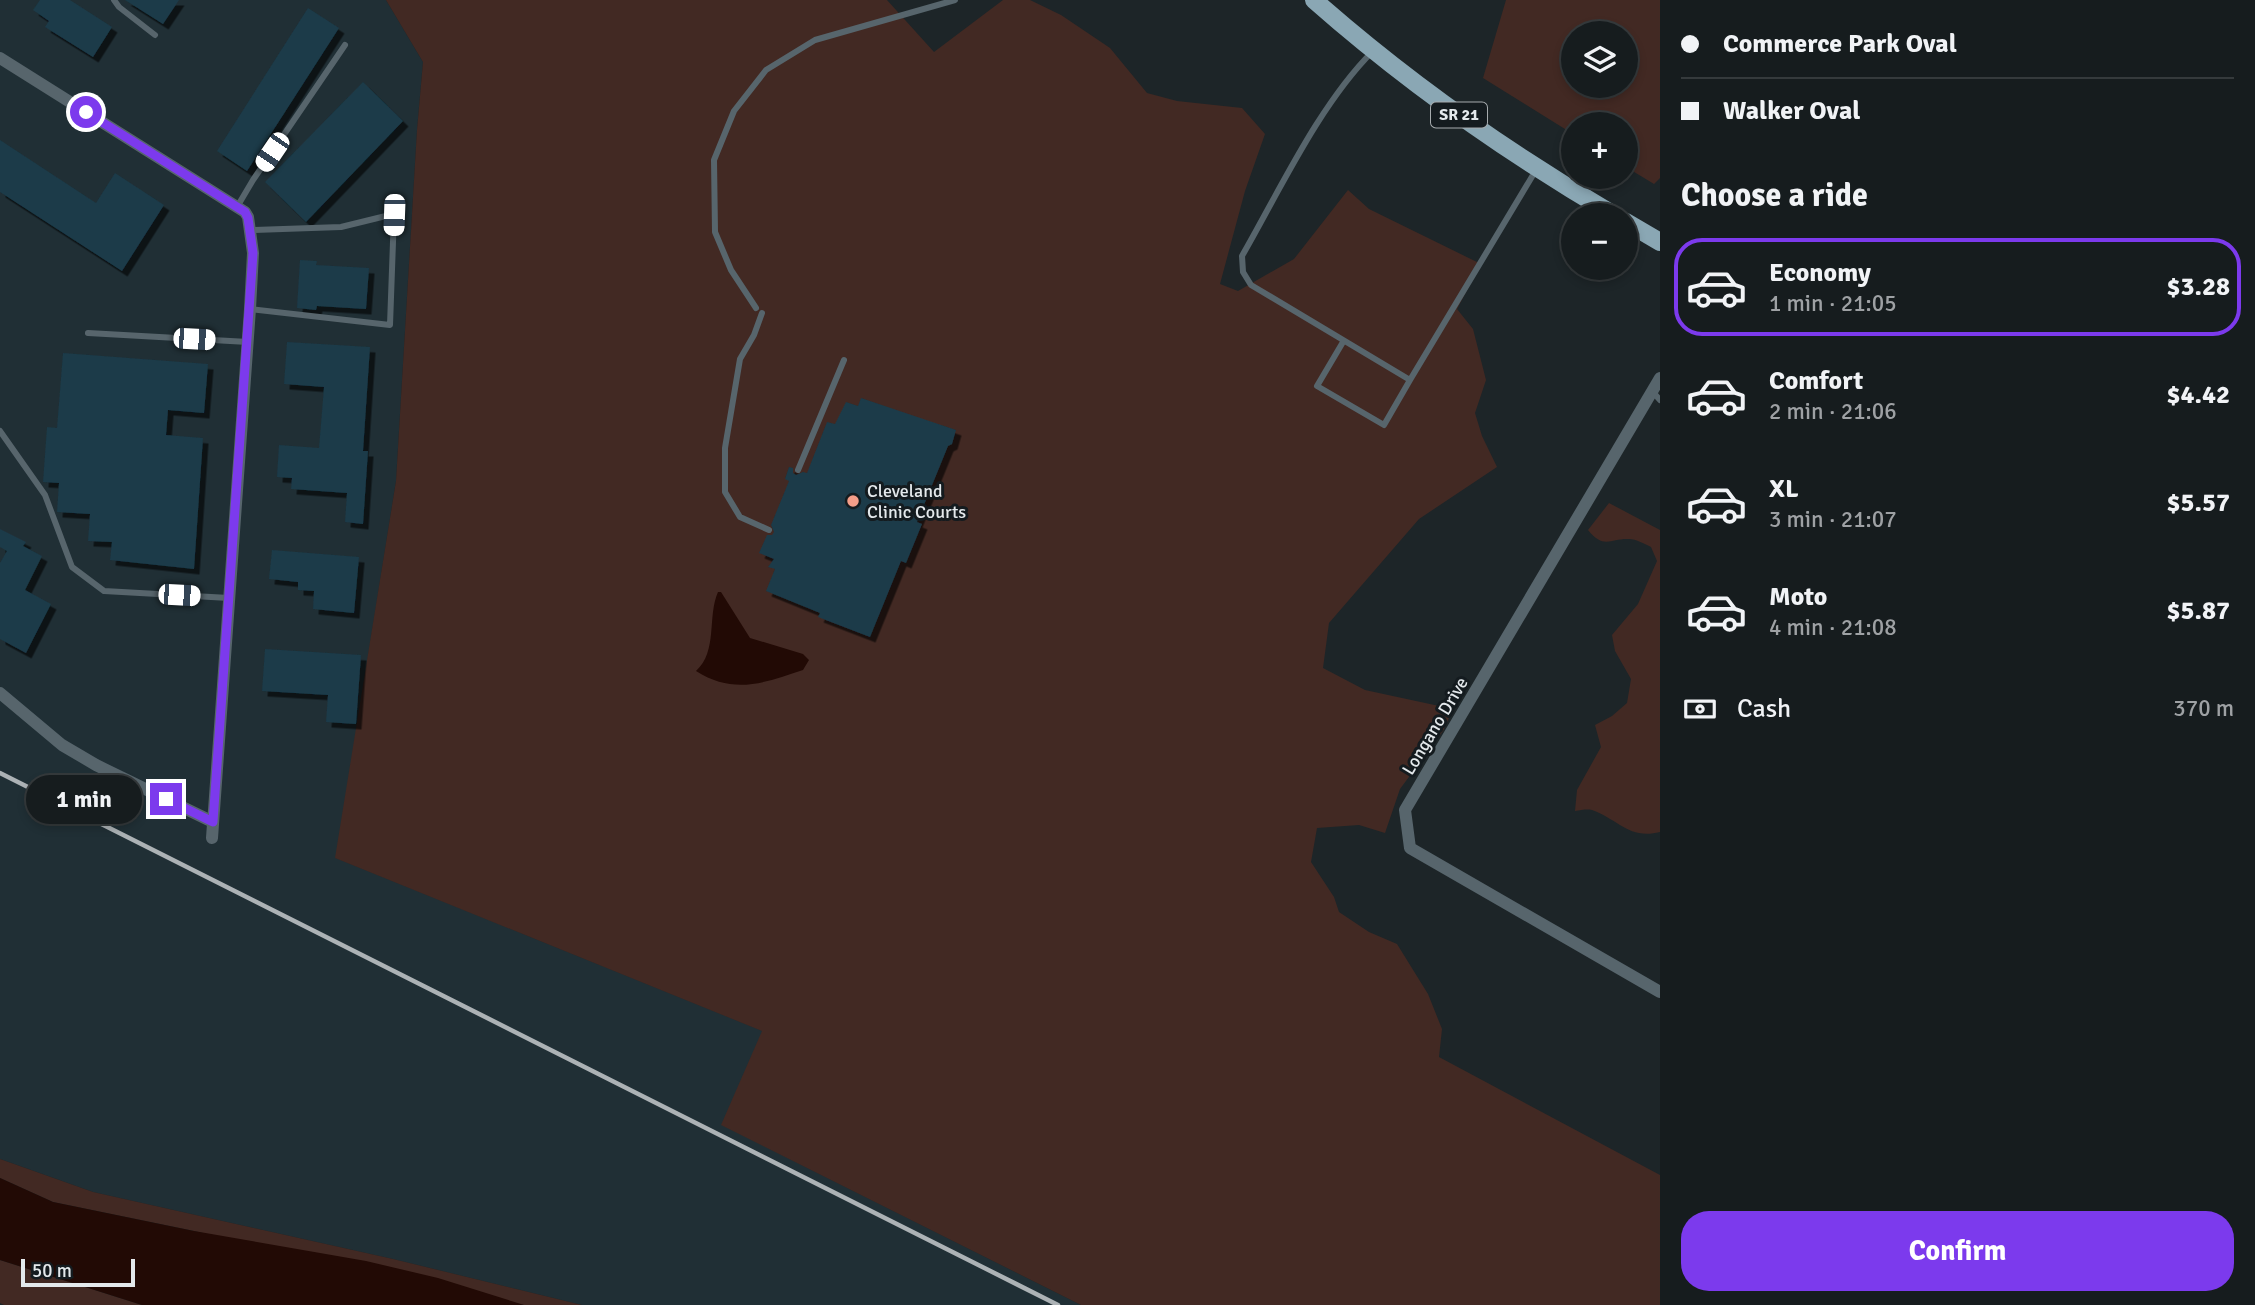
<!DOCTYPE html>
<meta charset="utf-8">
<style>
:root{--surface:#161c1e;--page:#1f2527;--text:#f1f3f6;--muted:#9ea1a4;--line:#353a3c;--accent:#7c3aed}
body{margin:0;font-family:Signika,sans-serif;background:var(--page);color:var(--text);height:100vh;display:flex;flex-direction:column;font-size:26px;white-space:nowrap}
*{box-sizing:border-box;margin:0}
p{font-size:23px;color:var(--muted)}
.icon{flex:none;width:38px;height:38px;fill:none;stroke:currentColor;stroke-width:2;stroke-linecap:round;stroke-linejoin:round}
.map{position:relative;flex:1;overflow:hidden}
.panel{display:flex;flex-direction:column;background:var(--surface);width:595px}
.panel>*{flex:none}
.top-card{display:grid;align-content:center;height:154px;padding:0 21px;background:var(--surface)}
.controls{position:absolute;left:1561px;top:21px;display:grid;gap:14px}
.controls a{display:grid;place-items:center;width:77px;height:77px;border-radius:50%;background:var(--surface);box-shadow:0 4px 10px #0003,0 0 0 2px var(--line);font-size:35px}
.scale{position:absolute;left:21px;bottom:18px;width:114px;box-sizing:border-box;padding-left:7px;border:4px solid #e4e9ec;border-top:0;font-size:19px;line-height:24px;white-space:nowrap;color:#e4e9ec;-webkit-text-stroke:5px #141b1f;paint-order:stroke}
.end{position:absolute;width:32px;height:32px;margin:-16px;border:9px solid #7c3aed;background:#fff;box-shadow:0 0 0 4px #fff}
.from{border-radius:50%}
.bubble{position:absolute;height:49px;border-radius:24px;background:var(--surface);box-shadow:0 4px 10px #0003,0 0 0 2px var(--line);font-size:23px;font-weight:700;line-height:49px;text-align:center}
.car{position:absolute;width:21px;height:42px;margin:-21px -10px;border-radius:9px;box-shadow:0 0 5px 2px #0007;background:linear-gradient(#fff 24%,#345 0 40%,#fff 0 76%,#345 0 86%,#fff 0)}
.top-card b{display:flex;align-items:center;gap:24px;height:66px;font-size:26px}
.top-card b+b{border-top:2px solid var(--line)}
.top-card i{width:18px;height:18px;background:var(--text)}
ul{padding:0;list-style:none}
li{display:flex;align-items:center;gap:21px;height:98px;margin:0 14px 10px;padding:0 7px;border:4px solid transparent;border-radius:28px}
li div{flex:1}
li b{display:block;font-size:26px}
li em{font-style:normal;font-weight:700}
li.selected{border-color:var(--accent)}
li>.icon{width:63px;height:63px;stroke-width:1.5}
h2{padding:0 21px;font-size:32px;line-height:84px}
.pay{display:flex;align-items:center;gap:18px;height:77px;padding:0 21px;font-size:26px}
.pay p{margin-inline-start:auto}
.primary-button{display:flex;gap:14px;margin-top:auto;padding:14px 21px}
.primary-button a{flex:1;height:80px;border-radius:28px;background:var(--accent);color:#fff;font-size:28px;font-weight:700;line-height:80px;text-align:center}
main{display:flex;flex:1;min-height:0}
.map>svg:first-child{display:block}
</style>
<main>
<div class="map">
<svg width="1660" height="1305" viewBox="0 0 1660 1305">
<defs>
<filter id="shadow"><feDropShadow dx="5.5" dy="5.5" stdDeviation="0" flood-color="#0009"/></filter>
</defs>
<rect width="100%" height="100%" fill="#1d2528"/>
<path fill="#202f35" d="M0,0H386L423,62L417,130L396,481L336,858L763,1031L722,1125L1081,1305H582L393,1259L93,1192L0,1159Z"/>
<path fill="#422923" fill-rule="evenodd" d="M386,0H887L934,52L1003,0H1030L1061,15L1110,48L1147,93L1177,101L1242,108L1265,134L1245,191L1220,284L1238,291L1294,259L1348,190L1369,209L1481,264L1457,309L1473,329L1486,380L1475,413L1482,436L1497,467L1419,519L1329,623L1323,668L1365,690L1453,709L1443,731L1400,789L1385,833L1359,825L1317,828L1311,862L1334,897L1339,912L1369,932L1397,944L1428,994L1442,1029L1439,1057L1660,1175V1305H1081L721,1125L762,1031L335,858L396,481L417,130L423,62Z
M1506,0H1660V178L1654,184L1626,167V124H1573V134L1483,78ZM1573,33H1626V86H1573Z
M1609,503L1660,530V832C1629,840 1618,819 1592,810C1587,809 1581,810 1575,811L1577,790L1601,747L1595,725L1612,716L1627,703L1631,679L1615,651L1612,635L1638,604L1657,561L1651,547C1645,544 1636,539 1629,539C1611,538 1604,550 1588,530Z
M0,1159L93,1192L393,1259L582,1305H524L194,1231L53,1202L0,1178Z
M0,1260L142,1305H4L0,1303Z"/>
<path fill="#220a05" d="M718,592H721L750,638L803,654L809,660L803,670C764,683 734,695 696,671C718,651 707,617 718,592Z
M0,1178L53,1202L194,1231L366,1261L438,1278L524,1305H142L0,1260Z"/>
<path fill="#1b3a48" filter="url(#shadow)" d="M40,0H70L112,27L93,57L45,27L49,21L33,10Z
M125,0H179L163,24Z
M308,8L339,28L247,171L217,151Z
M363,82L403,121L306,222L265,182Z
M0,140L96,203L115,173L164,205L122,271L0,192Z
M300,260L317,261L316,265L369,268L366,309L317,306L316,310L297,308Z
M287,342L370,347L363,451H368L363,524L345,522L347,493L291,489L292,478L277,477L279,445L319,448L324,387L284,384Z
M63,353L208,364L204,413L168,410L166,435L203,438L194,569L110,560L112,542L88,541L90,514L57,512L59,483L43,482L47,427L57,428Z
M861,398L956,430L952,444L948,446L917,522L922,524L906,563L901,561L870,637L818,617L820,613L766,591L775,569L768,567L774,559L759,553L767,535H772L774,532L771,525L789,481L785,479L789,467L793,468V473L796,475L803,472L807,473L827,422L835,424L846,402L858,406Z
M0,529L26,542L23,546L42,556L25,590L51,604L26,653L0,639V563L7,551L0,547Z
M272,550L359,557L354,613L313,609L314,591L298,590V582L269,579Z
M265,649L361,655L356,724L326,722L328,695L262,691Z"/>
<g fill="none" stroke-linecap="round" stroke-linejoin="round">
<path stroke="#57656c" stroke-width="6" d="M114,0L119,7L155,35
M1373,51C1319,105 1280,190 1242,256L1243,272L1251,285L1410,380L1536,170
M237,207L253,180L345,45
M756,308L731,270L715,232L714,160L734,111L766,70L815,40L955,0
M250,309L390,325L394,214L341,227L251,230
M762,313L754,335L740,359L725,448V492L740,517L769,530
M88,333L248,342
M1343,342L1317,386L1384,425L1410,380
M1652,391L1660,400
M0,431L45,495L72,567L104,591L229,598
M798,470L844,360"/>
<path stroke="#57656c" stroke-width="12" d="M0,58L237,207L245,212L248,217L253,253L250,309L212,838
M1660,378L1405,810L1410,848L1660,992
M0,693L62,745L96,765L213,822"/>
<path stroke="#8aa7b4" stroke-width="18" d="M1314,0C1407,82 1508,153 1614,215
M1626,222L1660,242"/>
<path stroke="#acb2b5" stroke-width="4.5" d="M0,773L1058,1305"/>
</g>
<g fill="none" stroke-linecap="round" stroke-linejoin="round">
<path stroke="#7c3aed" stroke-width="9" d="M86,112L245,212L248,218L253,253L213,822L166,799"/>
</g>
<circle fill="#f49e89" stroke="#141b1f" stroke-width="2.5" cx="853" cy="501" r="7"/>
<g text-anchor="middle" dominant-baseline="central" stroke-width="6" stroke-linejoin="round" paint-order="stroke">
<rect fill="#141b1f" stroke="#a6abae" stroke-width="2" x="1431" y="102.5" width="56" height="25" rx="5"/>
<g font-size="16" font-weight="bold" fill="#e4e9ec">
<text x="1459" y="115">SR 21</text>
</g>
<g font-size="18" fill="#e4e9ec" stroke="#141b1f" text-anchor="start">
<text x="867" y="491">Cleveland<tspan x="867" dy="21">Clinic Courts</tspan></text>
</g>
<g font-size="18" fill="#e4e9ec" stroke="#141b1f">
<text transform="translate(1435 726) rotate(-59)">Longano Drive</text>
</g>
</g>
</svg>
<div class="controls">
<a><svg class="icon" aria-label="layers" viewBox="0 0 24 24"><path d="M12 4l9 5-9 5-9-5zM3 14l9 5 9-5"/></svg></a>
<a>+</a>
<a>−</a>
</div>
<div class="scale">50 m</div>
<i class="end from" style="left:86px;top:112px"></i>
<i class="end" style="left:166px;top:799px"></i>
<div class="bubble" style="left:26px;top:775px;width:116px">1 min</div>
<i class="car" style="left:272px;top:152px;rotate:214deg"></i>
<i class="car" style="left:394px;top:215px;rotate:182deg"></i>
<i class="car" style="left:194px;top:339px;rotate:93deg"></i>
<i class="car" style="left:179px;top:595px;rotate:93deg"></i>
</div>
<section class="panel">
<div class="top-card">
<b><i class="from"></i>Commerce Park Oval</b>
<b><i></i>Walker Oval</b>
</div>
<h2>Choose a ride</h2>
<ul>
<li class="selected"><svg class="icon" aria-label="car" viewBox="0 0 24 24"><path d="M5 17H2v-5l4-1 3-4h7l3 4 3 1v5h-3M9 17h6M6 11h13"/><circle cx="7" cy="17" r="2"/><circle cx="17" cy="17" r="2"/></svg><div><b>Economy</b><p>1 min · 21:05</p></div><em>$3.28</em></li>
<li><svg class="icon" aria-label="car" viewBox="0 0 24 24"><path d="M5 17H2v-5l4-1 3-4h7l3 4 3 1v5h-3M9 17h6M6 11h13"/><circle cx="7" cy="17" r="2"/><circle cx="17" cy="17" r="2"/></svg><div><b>Comfort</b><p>2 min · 21:06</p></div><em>$4.42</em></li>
<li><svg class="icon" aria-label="car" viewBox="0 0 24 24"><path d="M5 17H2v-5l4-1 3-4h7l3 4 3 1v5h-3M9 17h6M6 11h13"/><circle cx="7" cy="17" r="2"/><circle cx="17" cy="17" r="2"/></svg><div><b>XL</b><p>3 min · 21:07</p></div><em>$5.57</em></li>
<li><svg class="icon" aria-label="car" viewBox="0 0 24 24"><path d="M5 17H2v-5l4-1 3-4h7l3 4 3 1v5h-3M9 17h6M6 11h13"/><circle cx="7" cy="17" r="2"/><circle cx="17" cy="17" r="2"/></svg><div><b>Moto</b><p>4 min · 21:08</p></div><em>$5.87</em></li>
</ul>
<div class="pay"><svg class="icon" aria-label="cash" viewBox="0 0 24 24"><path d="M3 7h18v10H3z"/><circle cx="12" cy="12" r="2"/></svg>Cash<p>370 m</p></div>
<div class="primary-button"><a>Confirm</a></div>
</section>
</main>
